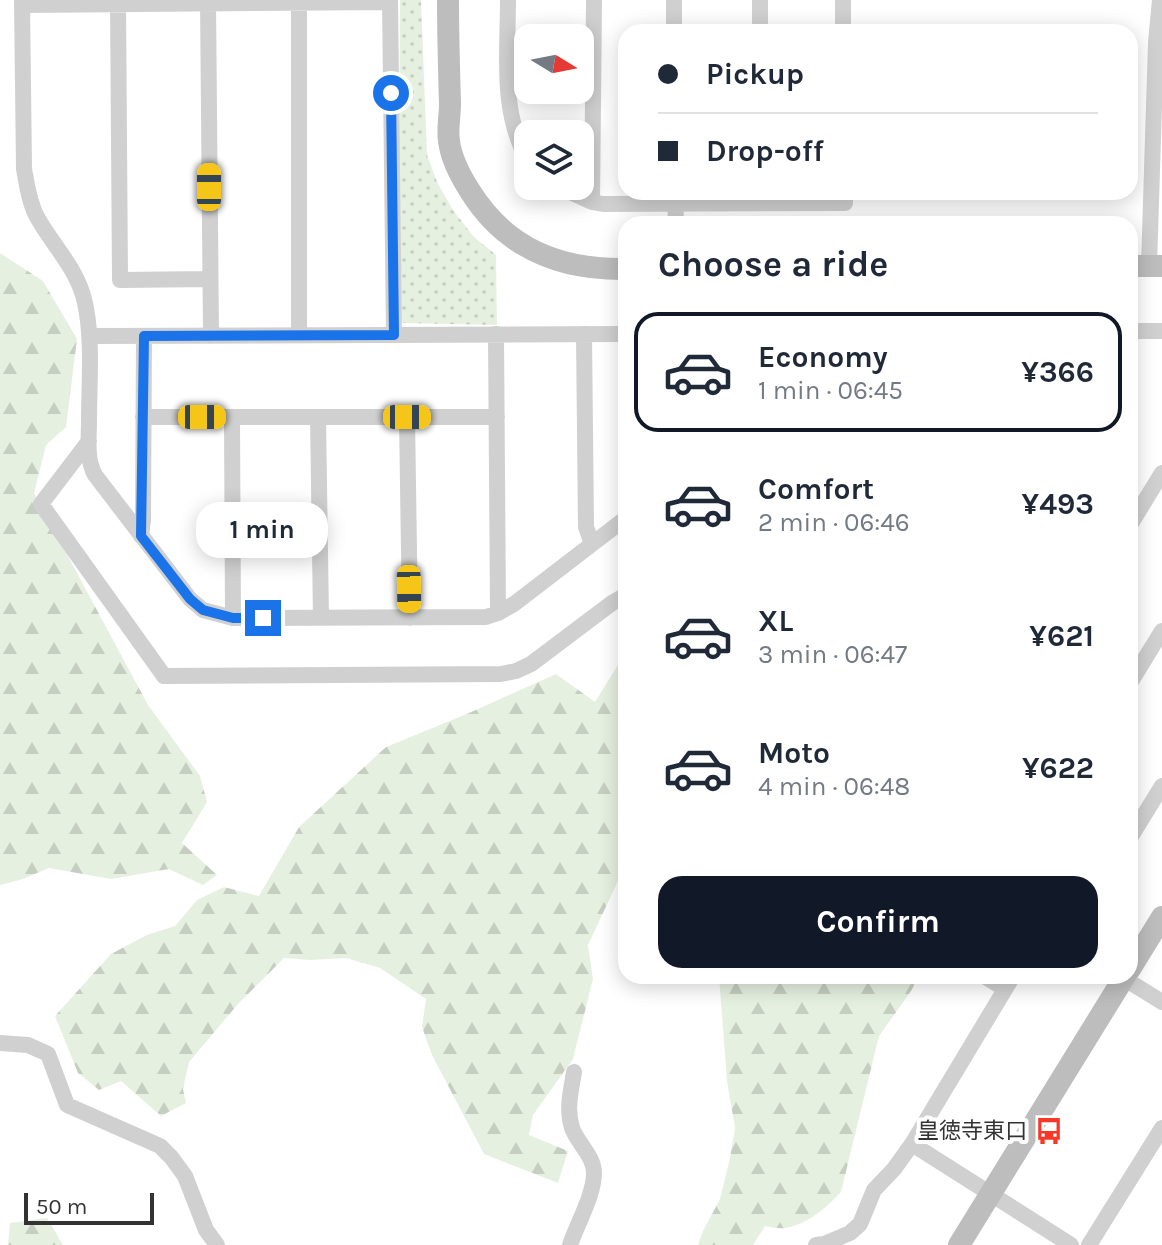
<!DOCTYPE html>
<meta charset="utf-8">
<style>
:root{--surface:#fff;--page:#f2f2f3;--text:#1f2937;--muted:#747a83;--line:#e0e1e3;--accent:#111827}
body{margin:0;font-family:Karla,"Noto Sans JP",sans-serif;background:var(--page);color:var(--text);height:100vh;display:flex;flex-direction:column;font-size:30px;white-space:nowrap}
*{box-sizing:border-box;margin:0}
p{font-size:26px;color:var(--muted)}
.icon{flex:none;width:44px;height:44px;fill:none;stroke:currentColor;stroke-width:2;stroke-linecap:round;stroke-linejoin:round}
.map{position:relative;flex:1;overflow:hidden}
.sheet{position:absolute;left:618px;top:216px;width:520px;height:768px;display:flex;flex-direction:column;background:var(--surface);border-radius:24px;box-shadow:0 4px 20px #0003}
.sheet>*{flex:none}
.top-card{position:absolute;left:618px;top:24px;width:520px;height:176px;border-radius:24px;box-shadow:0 4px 20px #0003;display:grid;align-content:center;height:176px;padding:0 40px;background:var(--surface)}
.needle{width:52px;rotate:100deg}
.controls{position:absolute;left:514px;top:24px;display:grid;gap:16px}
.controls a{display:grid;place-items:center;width:80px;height:80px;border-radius:16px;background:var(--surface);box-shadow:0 4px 20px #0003;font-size:40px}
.scale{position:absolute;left:24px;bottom:20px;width:130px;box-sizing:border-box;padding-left:8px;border:4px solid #333;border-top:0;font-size:22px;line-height:28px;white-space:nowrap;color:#333;-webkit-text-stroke:6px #fff;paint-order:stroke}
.end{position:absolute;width:36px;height:36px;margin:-18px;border:10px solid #1a73e8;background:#fff;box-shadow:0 0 0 4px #fff}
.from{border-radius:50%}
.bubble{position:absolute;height:56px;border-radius:24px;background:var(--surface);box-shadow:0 4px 20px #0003;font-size:26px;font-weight:700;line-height:56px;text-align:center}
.car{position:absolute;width:24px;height:48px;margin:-24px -12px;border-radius:10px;box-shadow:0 0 6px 2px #0007;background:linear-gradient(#f5c518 24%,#345 0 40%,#f5c518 0 76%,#345 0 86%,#f5c518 0)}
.top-card b{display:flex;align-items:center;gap:28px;height:76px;font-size:30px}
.top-card b+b{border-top:2px solid var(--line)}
.top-card i{width:20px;height:20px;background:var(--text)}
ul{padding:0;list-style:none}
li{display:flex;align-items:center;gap:24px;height:120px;margin:0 16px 12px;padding:0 24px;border:4px solid transparent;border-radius:24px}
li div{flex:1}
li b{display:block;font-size:30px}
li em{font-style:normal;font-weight:700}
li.on{border-color:var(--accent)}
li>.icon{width:72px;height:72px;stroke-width:1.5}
h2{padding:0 40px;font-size:36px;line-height:96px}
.button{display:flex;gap:16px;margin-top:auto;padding:16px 40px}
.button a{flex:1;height:92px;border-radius:24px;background:var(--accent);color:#fff;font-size:32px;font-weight:700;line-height:92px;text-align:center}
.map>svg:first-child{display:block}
</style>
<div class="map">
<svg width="1162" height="1245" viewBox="0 0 1162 1245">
<defs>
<pattern id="forest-firs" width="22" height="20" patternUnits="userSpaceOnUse" patternTransform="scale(2)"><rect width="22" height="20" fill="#e6f0e0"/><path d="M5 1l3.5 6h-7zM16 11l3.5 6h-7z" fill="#c6cec1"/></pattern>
<pattern id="park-dots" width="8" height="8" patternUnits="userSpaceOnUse" patternTransform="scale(2)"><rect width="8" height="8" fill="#e6f0e0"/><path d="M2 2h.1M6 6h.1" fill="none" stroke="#c6cec1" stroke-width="1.8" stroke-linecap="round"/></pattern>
</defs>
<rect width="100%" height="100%" fill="#fff"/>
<path fill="url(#forest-firs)" d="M0,253L43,281L77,339L66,427L46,445L34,493L148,705L200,776L207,802L182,843L217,875L203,885L169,869L111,879L49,868L23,879L0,885Z
M626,652L625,866L588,945L593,979L573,1059L533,1115L529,1135L568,1151L558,1183L484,1154L432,1055L422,1027L426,999L380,968L346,958L310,960L284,958L238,1004L189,1062L183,1089L186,1103L161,1116L121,1081L99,1090L78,1073L55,1016L111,954L147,935L175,926L197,900L224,887L259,896L299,827L386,747L469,713L556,674L595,702Z
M719,976H919L911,991L879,1036L841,1192C827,1207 807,1225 785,1228C779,1229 771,1227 765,1226L753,1245H698L703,1231L720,1199L730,1158L735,1128L727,1081Z
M47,1218L63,1245H8L10,1223Z"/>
<path fill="url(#park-dots)" d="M400,0H421L427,155L437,182L453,210L474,237L496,255L497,325L403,323L398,319Z"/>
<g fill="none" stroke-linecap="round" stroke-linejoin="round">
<path stroke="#d0d0d0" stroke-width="16" d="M22,0L24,169C27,185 29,202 37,217C53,246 78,269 85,303C93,339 89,384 89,421C89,439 86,459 95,475L190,599L203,610L233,618L486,617L498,613L514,604L626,518
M118,0L120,280L210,279
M208,0L211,336
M299,0V335
M390,0L394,335
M508,0C508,53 500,113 528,160
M674,0V32
M760,0V32
M843,0V32
M22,5L390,2
M557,186L592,202L603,204L845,203V192
M675,192L676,224
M592,202L594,0
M1149,266L1156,42L1160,0
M1130,331H1162
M496,334L498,613
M584,334L586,527L592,544
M89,336L626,334
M143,417H497
M232,417L233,618
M318,417L321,618
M407,417L410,618
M89,441L41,504L164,676L501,674L516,671L531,664L612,603L626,595
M1130,525L1162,473
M141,536L143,520L144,336
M1130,683L1162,631
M1130,838L1162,786
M984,976L1005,989
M1120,976L1162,1002
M0,1043L28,1045L48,1054L67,1105L160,1146L171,1157L185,1176L206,1230L217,1245
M912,1144L1071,1245
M570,1245C577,1224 594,1195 594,1173C594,1156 578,1144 572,1128C566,1109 571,1091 574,1072
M816,1245L824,1244L850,1233L860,1224L874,1190L894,1169L912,1144L1013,976
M1089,1245L1162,1128"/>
<path stroke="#bdbdbd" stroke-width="22" d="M448,0C448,35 449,69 450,104C450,116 447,129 449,141C451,158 461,177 470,191C506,249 560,270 626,269
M1130,266H1162
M1130,969L1162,917
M959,1245L1125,976"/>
</g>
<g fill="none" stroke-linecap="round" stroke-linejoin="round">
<path stroke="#1a73e8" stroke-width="10" d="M263,618H233L203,610L190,599L141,536L144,336L394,335L391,93"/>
</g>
<defs>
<g id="bus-bare" transform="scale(2.16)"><path d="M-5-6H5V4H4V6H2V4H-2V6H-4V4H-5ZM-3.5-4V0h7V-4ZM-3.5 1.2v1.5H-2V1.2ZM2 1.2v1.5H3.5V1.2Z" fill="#f73827" stroke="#fff" stroke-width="2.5" paint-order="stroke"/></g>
</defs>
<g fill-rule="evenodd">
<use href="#bus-bare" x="1049" y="1131"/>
</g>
<g text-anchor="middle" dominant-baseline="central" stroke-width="8" stroke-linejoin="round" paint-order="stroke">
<g font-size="22" fill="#333" stroke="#fff" text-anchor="end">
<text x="1027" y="1131">皇徳寺東口</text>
</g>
</g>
</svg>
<div class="controls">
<a><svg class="needle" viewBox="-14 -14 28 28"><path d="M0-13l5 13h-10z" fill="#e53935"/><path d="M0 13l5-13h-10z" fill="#747a83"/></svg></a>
<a><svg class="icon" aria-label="layers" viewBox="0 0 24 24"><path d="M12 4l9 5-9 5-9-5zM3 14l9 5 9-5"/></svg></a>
</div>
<div class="scale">50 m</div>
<i class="end from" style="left:391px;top:93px"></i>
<i class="end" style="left:263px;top:618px"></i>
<div class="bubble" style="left:196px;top:502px;width:132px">1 min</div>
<i class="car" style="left:209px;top:187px;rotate:0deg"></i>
<i class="car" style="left:202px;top:417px;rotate:90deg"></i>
<i class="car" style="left:407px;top:417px;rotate:90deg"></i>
<i class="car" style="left:409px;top:589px;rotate:179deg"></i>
<div class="top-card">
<b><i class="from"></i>Pickup</b>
<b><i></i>Drop-off</b>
</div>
<section class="sheet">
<h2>Choose a ride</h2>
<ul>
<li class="on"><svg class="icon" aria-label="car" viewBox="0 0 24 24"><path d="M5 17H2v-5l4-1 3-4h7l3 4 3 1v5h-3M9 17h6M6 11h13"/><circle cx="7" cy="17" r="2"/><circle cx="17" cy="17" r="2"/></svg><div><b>Economy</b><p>1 min · 06:45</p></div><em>¥366</em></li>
<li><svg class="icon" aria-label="car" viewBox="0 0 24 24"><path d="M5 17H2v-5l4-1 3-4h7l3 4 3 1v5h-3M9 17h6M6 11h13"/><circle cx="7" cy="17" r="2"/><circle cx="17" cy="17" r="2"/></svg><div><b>Comfort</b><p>2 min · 06:46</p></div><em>¥493</em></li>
<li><svg class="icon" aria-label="car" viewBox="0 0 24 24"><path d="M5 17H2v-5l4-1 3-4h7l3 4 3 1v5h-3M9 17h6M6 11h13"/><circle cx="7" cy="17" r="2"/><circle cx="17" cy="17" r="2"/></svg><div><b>XL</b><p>3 min · 06:47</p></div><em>¥621</em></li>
<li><svg class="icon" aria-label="car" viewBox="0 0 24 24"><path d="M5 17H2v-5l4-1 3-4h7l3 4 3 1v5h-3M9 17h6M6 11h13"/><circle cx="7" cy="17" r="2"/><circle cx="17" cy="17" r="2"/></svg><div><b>Moto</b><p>4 min · 06:48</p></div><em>¥622</em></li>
</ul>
<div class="button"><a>Confirm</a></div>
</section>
</div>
